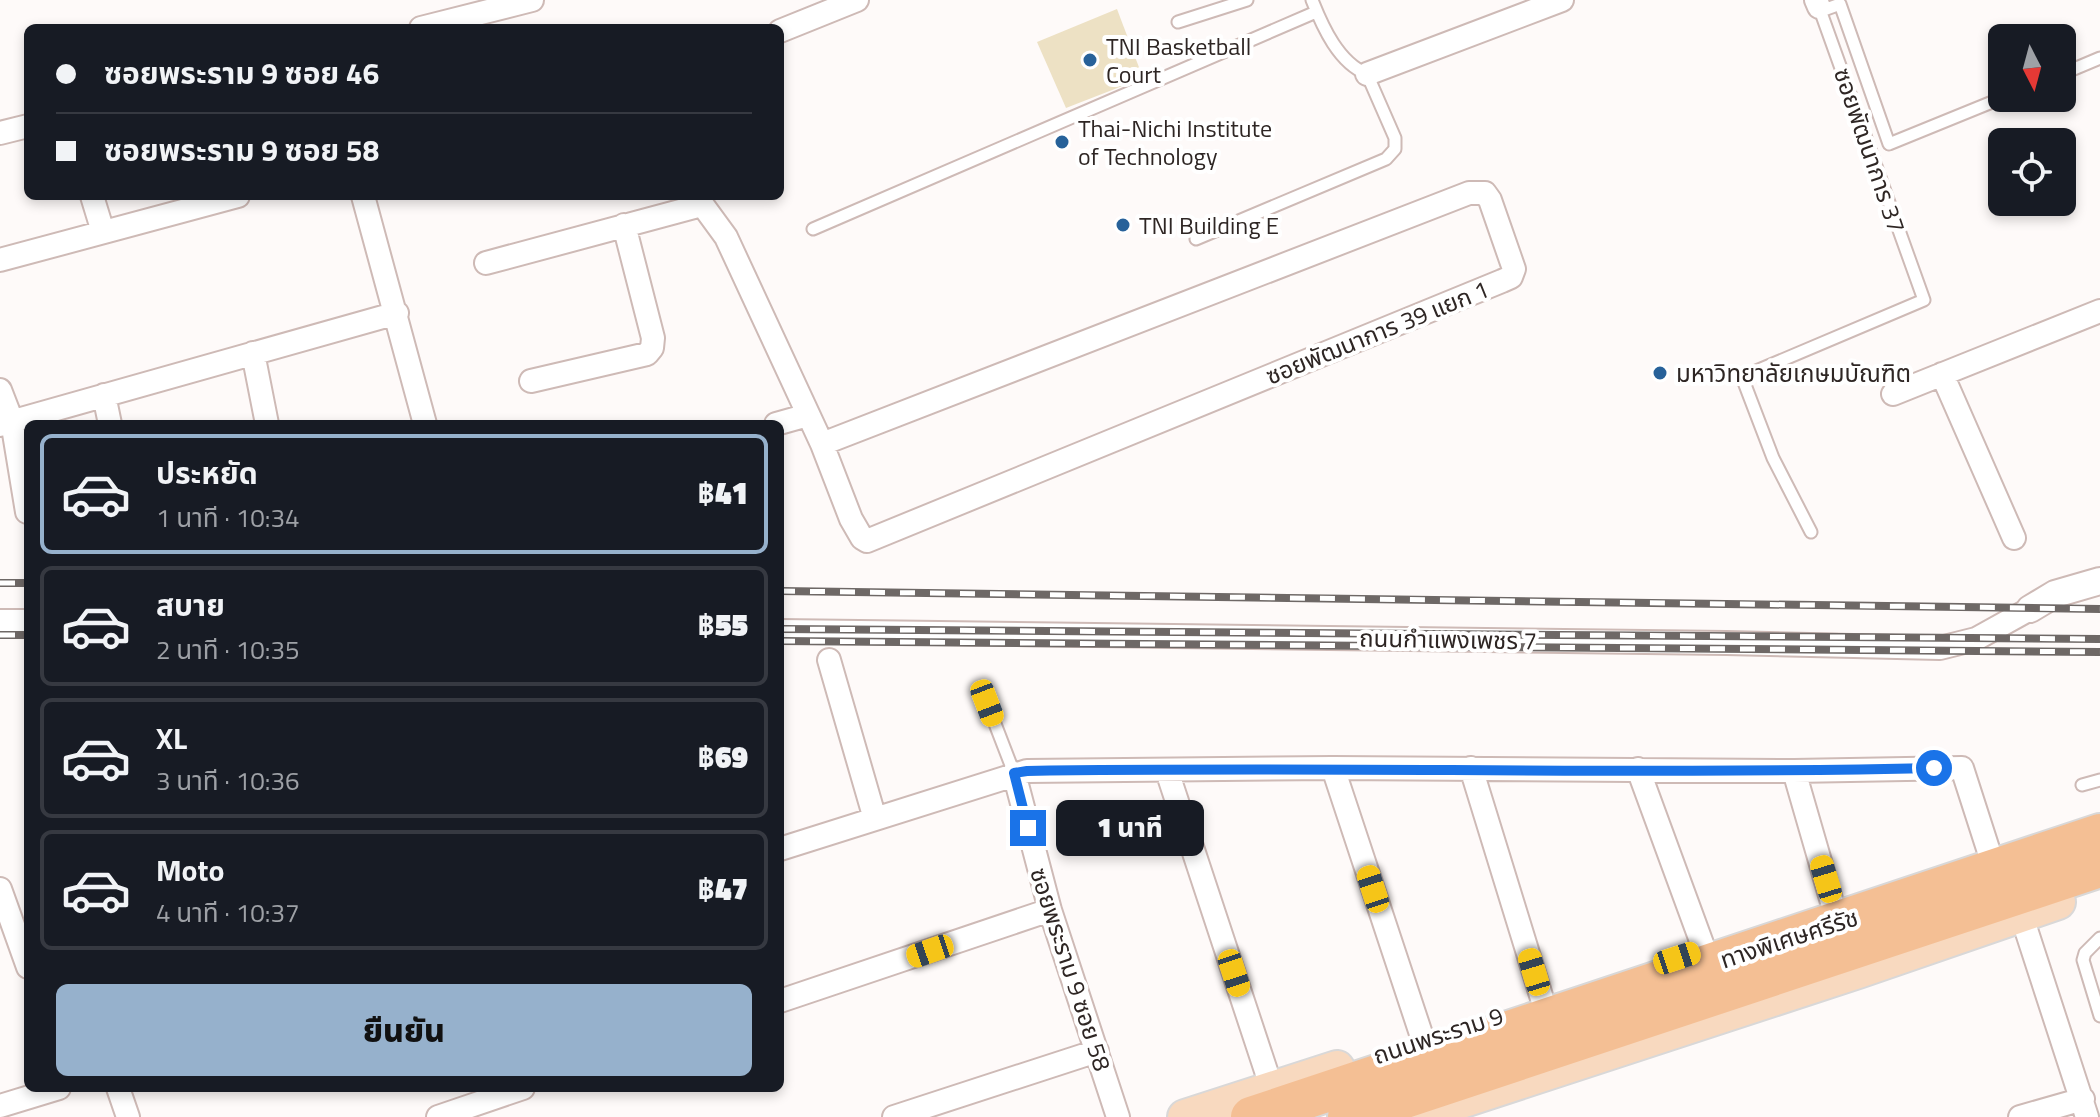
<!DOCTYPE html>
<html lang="th">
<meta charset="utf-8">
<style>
:root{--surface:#171b24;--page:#242831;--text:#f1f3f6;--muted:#9ea1a6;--line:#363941;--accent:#96b1cc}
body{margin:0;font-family:"Titillium Web","Noto Sans Thai",sans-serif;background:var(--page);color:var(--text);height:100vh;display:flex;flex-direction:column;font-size:30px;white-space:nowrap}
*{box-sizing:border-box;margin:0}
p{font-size:26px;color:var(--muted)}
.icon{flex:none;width:44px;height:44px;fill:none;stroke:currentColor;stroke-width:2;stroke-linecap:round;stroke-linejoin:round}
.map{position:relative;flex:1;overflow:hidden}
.panel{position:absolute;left:24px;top:420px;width:760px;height:672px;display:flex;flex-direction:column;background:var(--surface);border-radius:12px;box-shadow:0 4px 12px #0003}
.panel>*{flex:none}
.banner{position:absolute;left:24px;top:24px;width:760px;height:176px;border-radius:12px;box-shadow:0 4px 12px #0003;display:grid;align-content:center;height:176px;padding:0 32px;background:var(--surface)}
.needle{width:52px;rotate:174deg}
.fabs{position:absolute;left:1988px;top:24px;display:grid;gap:16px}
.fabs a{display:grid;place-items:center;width:88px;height:88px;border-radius:12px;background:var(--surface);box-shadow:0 4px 12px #0003;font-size:40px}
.end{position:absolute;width:36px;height:36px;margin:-18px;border:10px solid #1a73e8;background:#fff;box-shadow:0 0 0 4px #fff}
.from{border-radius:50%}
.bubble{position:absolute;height:56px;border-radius:12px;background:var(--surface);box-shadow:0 4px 12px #0003;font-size:26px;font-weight:800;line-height:56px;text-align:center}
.car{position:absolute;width:24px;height:48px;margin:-24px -12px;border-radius:10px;box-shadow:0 0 6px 2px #0007;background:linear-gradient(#f5c518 24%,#345 0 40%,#f5c518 0 76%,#345 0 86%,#f5c518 0)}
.banner b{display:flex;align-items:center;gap:28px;height:76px;font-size:30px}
.banner b+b{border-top:2px solid var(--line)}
.banner i{width:20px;height:20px;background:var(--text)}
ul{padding:14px 0 0;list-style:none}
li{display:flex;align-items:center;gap:24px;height:120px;margin:0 16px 12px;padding:0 16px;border:4px solid var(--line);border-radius:12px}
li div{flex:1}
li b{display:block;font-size:30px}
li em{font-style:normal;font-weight:800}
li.selected{border-color:var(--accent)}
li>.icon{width:72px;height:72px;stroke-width:1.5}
.action{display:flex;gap:16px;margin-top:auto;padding:16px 32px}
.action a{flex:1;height:92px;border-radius:12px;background:var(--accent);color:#111;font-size:32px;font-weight:800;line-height:92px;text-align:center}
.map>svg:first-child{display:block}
</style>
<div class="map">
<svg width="2100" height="1117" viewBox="0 0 2100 1117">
<rect width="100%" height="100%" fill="#fefaf9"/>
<path fill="#ede1c4" d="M1117,9L1143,78L1066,108L1037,42Z"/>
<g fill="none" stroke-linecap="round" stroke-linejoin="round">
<g stroke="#cebab6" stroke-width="15">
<path id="service" d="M1821,11L1840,4L1889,144L2002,98
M1178,22L1247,0
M2062,74L2100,58
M813,229L1316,12
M1196,239L1386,159L1395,149V138L1367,74C1339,63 1323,28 1312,0
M1811,532L1773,458L1742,377L1924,300L1819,7
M987,703L1014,773
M2082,785L2100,780
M2100,938L2085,953L2083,960L2100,1016"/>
</g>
<g stroke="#cebab6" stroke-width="26">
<path id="minor" d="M1816,0L1819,7
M421,28L532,0
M780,31L857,0
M1367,74L1562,0
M0,133L28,126
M92,196L103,232
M363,196L425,424
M696,196L726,237L822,444L851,519L862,538L867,541L1502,281L1511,277L1514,269L1490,200L1485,193H1469L822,444
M0,260L238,196
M486,263L702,205
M253,353L267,424
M1942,374L2014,538
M531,381L647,354L652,348L653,338L624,225
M0,390L12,421L27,512
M1893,394L2100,311
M104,395L110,424
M776,424L808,415
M0,425L397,313
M0,621H28
M780,631L1726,643L1940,648L1976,639L2030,609
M829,660L875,819
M1333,768L1423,1040
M1471,768L1543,1002
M1638,769L1704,949
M1167,771L1272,1089
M1794,771L1833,906
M1014,773L1050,910L1118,1117
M780,849L1027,771L1333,768L1794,771L1962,768L1989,852
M0,889L28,967
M2021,914L2087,1117
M780,1001L1050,910
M118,1088L128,1117
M0,1106L59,1088
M438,1117L523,1088
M894,1117L1097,1051
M2020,1117L2083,1099"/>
</g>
<g stroke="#cebab6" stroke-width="30">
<path id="tertiary" d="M2030,609L2055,594L2100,581"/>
</g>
<g stroke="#d9d8d8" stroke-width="38">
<path id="primary" d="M1185,1117L1337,1068
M1412,1117L1858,971L2058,902"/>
</g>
<g stroke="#d9d8d8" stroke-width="44">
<path id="motorway" d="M1251,1117L2100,834
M1348,1117L2100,867"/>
</g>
<use href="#service" stroke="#fff" stroke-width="11"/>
<use href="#minor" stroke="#fff" stroke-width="22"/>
<use href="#tertiary" stroke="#fff" stroke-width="26"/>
<use href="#primary" stroke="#f8d9bf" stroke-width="34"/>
<use href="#motorway" stroke="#f4bf94" stroke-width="40"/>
<g stroke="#6e6866" stroke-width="8">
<path id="rail" d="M0,583H28
M780,591L2100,609
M780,629L2100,639
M0,635H28
M780,641L2100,652"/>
</g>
<use href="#rail" stroke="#fff" stroke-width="5" stroke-dasharray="15" stroke-linecap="butt"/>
</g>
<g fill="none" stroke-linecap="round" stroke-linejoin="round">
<path stroke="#1a73e8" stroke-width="10" d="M1028,828L1014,773L1027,771C1330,766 1632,775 1934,768"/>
</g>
<g fill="#276199" stroke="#fff" stroke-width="3">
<circle cx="1090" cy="60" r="8"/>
<circle cx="1062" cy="142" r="8"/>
<circle cx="1123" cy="225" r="8"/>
<circle cx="1660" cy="373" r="8"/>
</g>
<g text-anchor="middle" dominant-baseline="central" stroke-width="8" stroke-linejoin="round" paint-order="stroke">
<g font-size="24" fill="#2e2624" stroke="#fff" text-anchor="start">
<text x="1106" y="46">TNI Basketball<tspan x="1106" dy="28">Court</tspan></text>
<text x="1078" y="128">Thai-Nichi Institute<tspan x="1078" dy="28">of Technology</tspan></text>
<text x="1139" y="225">TNI Building E</text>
<text x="1676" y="373">มหาวิทยาลัยเกษมบัณฑิต</text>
</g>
<g font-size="24" fill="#2e2624" stroke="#fff">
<text transform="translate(1870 150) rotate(71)">ซอยพัฒนาการ 37</text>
<text transform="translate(1377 332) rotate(-22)">ซอยพัฒนาการ 39 แยก 1</text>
<text transform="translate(1448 639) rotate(1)">ถนนกำแพงเพชร 7</text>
<text transform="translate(1789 938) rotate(-18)">ทางพิเศษศรีรัช</text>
<text transform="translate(1071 969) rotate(72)">ซอยพระราม 9 ซอย 58</text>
<text transform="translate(1438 1035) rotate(-18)">ถนนพระราม 9</text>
</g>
</g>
</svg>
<div class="fabs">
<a><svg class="needle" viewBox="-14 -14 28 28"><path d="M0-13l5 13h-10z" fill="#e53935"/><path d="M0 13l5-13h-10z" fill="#9ea1a6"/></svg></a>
<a><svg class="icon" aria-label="locate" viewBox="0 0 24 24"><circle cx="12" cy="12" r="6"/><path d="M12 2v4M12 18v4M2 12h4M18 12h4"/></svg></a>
</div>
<i class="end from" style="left:1934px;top:768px"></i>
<i class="end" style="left:1028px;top:828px"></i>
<div class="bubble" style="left:1056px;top:800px;width:148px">1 นาที</div>
<i class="car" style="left:987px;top:703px;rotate:159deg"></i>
<i class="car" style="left:1826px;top:879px;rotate:343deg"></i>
<i class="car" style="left:1373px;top:889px;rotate:342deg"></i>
<i class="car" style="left:930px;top:951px;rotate:251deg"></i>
<i class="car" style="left:1677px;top:958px;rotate:72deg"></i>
<i class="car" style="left:1534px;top:972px;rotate:343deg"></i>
<i class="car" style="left:1234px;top:973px;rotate:162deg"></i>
<div class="banner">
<b><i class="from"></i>ซอยพระราม 9 ซอย 46</b>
<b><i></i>ซอยพระราม 9 ซอย 58</b>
</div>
<section class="panel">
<ul>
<li class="selected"><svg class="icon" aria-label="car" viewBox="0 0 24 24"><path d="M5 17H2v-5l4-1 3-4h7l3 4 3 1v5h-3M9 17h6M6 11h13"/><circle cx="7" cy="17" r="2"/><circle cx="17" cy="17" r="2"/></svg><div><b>ประหยัด</b><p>1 นาที · 10:34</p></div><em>฿41</em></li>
<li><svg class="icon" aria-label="car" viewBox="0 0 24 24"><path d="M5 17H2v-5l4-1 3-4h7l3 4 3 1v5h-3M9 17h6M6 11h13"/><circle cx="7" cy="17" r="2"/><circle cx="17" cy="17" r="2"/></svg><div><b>สบาย</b><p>2 นาที · 10:35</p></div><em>฿55</em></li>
<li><svg class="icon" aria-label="car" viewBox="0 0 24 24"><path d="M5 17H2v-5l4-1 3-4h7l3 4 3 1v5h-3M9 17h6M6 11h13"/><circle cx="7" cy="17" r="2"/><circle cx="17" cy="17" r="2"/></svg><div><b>XL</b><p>3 นาที · 10:36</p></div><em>฿69</em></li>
<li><svg class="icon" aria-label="car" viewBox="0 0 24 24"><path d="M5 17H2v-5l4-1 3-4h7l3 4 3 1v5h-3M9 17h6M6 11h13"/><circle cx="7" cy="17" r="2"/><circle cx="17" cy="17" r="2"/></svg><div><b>Moto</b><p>4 นาที · 10:37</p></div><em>฿47</em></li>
</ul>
<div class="action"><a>ยืนยัน</a></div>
</section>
</div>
